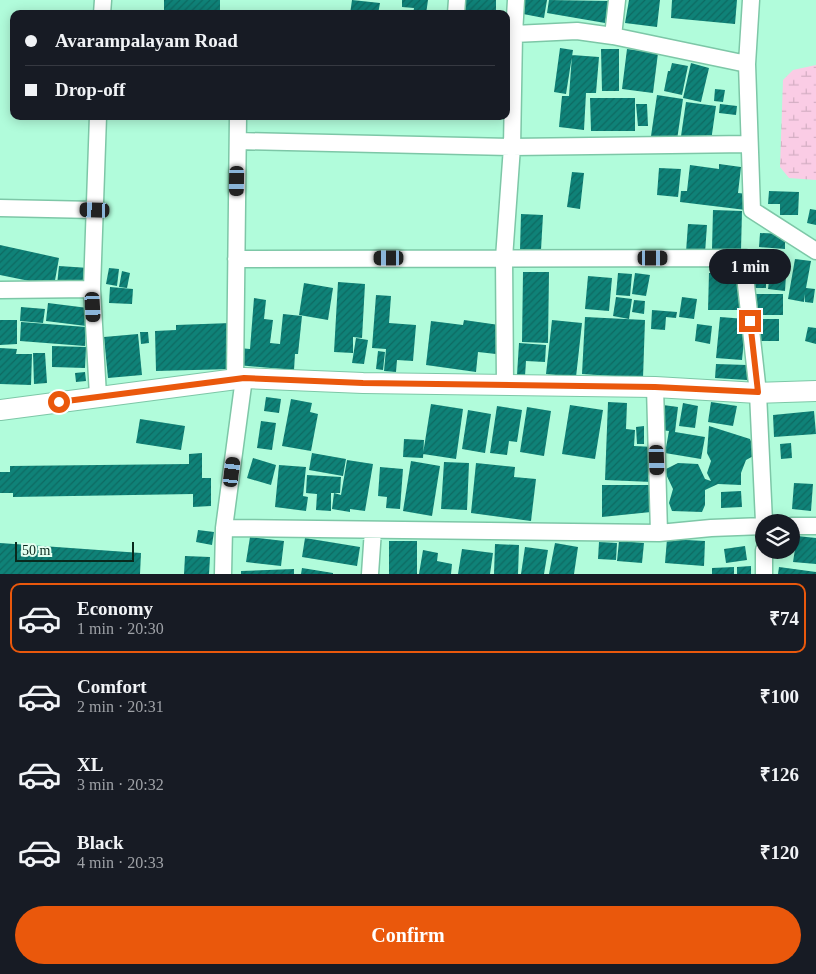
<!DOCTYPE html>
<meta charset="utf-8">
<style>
:root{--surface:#171b24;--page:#242831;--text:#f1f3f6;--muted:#9ea1a6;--line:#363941;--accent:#ea580c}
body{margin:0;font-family:Georgia,serif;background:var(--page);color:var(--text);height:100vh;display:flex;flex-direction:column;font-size:19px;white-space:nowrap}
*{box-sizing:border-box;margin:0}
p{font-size:16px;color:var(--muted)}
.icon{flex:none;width:28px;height:28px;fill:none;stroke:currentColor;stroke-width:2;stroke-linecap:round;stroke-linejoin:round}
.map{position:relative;height:574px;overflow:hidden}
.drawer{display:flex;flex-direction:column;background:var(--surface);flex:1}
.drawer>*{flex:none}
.top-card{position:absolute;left:10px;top:10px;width:500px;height:110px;border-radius:10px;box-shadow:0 2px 12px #0003;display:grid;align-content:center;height:110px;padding:0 15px;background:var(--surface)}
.controls{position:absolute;left:755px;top:514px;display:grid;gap:10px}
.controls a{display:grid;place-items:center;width:45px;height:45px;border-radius:50%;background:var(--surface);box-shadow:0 2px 12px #0003;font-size:25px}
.scale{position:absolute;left:15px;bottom:12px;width:119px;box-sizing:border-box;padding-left:5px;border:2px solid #09291d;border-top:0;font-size:14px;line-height:18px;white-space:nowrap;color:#09291d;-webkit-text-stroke:4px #e2fef0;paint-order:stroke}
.end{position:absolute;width:22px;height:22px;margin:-11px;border:6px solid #ea580c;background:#fff;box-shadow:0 0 0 2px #fff}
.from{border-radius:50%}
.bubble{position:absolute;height:35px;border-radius:18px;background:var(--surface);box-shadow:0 2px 12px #0003;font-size:16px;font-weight:800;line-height:35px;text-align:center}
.car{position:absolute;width:15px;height:30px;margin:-15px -8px;border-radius:6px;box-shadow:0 0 4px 1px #0007;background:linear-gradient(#222 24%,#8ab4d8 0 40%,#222 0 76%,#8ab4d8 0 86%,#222 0)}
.top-card b{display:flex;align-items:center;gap:18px;height:48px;font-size:19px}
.top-card b+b{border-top:1px solid var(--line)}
.top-card i{width:12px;height:12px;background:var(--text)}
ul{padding:9px 0 0;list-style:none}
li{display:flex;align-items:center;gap:15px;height:70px;margin:0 10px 8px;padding:0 5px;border:2px solid transparent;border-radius:10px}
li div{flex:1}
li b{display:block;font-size:19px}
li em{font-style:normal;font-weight:800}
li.active{border-color:var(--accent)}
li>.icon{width:45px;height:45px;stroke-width:1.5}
.cta{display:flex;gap:10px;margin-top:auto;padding:10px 15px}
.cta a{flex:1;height:58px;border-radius:30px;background:var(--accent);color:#fff;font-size:20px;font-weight:800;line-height:58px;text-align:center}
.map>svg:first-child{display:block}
</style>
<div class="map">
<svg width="816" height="574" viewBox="0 0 816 574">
<defs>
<pattern id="wetland-marsh" width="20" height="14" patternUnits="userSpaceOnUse" patternTransform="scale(1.25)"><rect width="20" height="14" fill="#facce5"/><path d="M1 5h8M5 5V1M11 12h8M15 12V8" fill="none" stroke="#d5afc4"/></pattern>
<pattern id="building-hatch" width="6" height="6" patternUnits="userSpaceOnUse" patternTransform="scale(1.25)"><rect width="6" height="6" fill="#0f8278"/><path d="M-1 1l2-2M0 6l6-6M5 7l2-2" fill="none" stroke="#0d6a62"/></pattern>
</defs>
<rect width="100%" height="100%" fill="#b1fcdb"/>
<path fill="url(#wetland-marsh)" d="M816,65V180L789,178L780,167L783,80L793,70Z"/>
<path fill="url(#building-hatch)" d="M164,0H220V14H164Z
M352,0L380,3L378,14H350Z
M402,0H428L426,14H413L414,8L402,7Z
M461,0H496V14H473V12L460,11Z
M521,0H547L544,18L518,13Z
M549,0L609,1L605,23L547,13Z
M629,0H660L657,27L625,23Z
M672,0H737L735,24L671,18Z
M560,48L573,50L566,94L554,92Z
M601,49H619V91H602Z
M627,49L658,53L653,93L622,89Z
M572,55L599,57L596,93H586L584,130L559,127L562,96H569Z
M672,63L688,66L682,95L664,91L668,71H670Z
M691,63L709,68L701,102L683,98Z
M715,89L725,90L723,102L714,101Z
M657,95L683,99L677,140L651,136Z
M590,98H635V131H591Z
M686,102L716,106L711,141L681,136Z
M636,104H647L648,126H638Z
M720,104L737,106L736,115L719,113Z
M719,164L741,167L738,193L748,194L746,210L680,202L681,191H687L690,165L719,169Z
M659,168L681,169L678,197L657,195Z
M572,172L584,173L580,209L567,207Z
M769,191L799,192L798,215H780V204H768Z
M810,209L816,210V225L807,223Z
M713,210L742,211L741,250L712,249Z
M521,214L543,215L541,250H520Z
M688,224L707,225L705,253L686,252Z
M760,233L785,234V249L759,247Z
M0,245L59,258L54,286L0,275Z
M795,259L811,261L806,288L815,289L813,303L805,302V294L804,302L788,299Z
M750,263H766V288H750Z
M59,266L89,268L87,287L57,285Z
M109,268L119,269L117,286L106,284Z
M122,271L130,273L127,288L119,287Z
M523,272H549L548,343L522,342Z
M618,273L632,274L630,296L616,295Z
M635,273L650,275L646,296L632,294Z
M709,273L742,274L741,310H708Z
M770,273L786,275L785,291L768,289Z
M588,276L612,278L609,311L585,309Z
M338,282L365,284L362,338L353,337V353L334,352Z
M304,283L333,288L328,320L299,315Z
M110,287L133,289L132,304L109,303Z
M753,294H783V315H753Z
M376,295L391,296L389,323L416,325L413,361L397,360L396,372L384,371L386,349L372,348Z
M616,297L632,299L629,319L613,316Z
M682,297L697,299L694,319L679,317Z
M254,298L266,300L264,319L273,320L270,343L280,344L283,314L302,316L298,354H295L294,370L237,365L239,348L250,349Z
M634,300L645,301L644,314L632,312Z
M48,303L88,308L86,326L46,321Z
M21,307L45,309L43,323L20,321Z
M652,310L677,312L676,318L666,317L665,330L651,329Z
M585,317L645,320L643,378L582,374Z
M720,317L746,319L742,360L716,358Z
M760,319H779V341H761Z
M0,320H17V344L0,345Z
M464,320L499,325L496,354L478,352L476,372L426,365L431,321L463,325Z
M552,320L582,323L576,377L546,374Z
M21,322L86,327L85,346L20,341Z
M231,323L233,369L156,371L155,331L176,330V325Z
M697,324L712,326L710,344L695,341Z
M808,327L816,328V344L805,341Z
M140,332H148L149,343L141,344Z
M138,334L142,375L108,378L104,337Z
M356,338L368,340L364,364L352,363Z
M519,343L546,345L545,362L526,361L525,376L517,375Z
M52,346L86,347L85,368L52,367Z
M0,348L17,349L16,354H32L31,385L0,384Z
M378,351L385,352L383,370L376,369Z
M33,353H45L47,383L34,384Z
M716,364L747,365V380L715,378Z
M85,372L86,381L76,382L75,373Z
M266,397L281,399L279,413L264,411Z
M291,399L312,403L310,412L318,414L311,451L282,446Z
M608,402L627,403L626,429L635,430L634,446L654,447L652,482L605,480Z
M711,402L737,406L733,426L708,422Z
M683,403L698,406L695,428L679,426Z
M431,404L463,409L456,459L423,454Z
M570,405L603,410L595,459L562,454Z
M663,405L678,407L675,432L705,437L701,459L665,453L669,431L660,430Z
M497,406L522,410L517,442L509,441L507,455L490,453Z
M527,407L551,411L544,456L520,452Z
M468,410L491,414L485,453L462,449Z
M814,411L816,434L774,437L773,415Z
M140,419L185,426L181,450L136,443Z
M261,421L276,423L272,450L257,448Z
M644,426V444H637L636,427Z
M709,426L750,439L757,454L746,460L741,473V485L718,484L705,490V505L702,512L672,511L669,503L673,489L664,470L678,463L698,464L705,479L711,481L707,473L711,461L707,453Z
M404,439L424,440L423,458L403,457Z
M791,443L792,458L781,459L780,444Z
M202,453V478H211V506L193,507V494L13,497V493H0V472H10V466L189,464V454Z
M312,453L346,459L343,476L309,470Z
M253,458L276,465L271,485L247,478Z
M347,460L373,464L365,511L350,509V512L332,509L334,493L341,495Z
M411,461L440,466L432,516L403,511Z
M444,462L469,463L467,510L441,509Z
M476,463L515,467L514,477L536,479L531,521L471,513Z
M279,465L306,467L303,496L308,497L306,511L275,507Z
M380,467L403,469L400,509L386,508L387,497L378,496Z
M307,475L341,477L340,493H331V511L316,510L317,494L306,493Z
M794,483L813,484L811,511L792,509Z
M602,485H653L651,512L602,517Z
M741,491L742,507L721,508V492Z
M198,530L214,532L212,545L196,542Z
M797,536L816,538V564L793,562Z
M250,537L284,541L281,566L246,562Z
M305,538L360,547L357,566L302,557Z
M667,539L705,541L704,566L665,563Z
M389,541H417V574H389Z
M619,541L644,543L642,563L617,561Z
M599,542L617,543L616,560L598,559Z
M0,543L141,553L140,574H0Z
M555,543L578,547L574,574H549Z
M495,544L519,545L518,574H494Z
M745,546L747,560L726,563L724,549Z
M525,547L548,550L544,574H521Z
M462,549L493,553L490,574H458Z
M423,550L438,553L437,561L452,564L451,574H419Z
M185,556L210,557L209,574H184Z
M751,566V574H737V567Z
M734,567V574H712V568Z
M779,567L816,572V574H778Z
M302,568L333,573V574H301Z
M294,569V574H241V571Z"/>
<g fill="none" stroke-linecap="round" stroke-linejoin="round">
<g stroke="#7dc7a7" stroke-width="19">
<path id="minor" d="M102,14L103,0
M456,14L457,0
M506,33L514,34L516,0
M613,36L617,0
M747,64L751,0
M238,141L512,147L749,144
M0,208L95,210
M236,259L746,258V285L758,393L764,522
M0,290L92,289
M235,379L238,116
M505,385L504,258L512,147L514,34L577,31L613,36L747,64L752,210L816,251
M655,387L659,533
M98,396L92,289L98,116
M791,526H816
M224,528L659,533L711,528L764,526
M764,550V574
M223,574L224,528L244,378
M370,574L373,530"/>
</g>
<g stroke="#7dc7a7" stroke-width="22">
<path id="tertiary" d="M0,410L244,378L363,383L655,387L758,393L816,391"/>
</g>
<use href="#minor" stroke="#fff" stroke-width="16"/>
<use href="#tertiary" stroke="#fff" stroke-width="20"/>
</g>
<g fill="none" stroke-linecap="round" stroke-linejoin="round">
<path stroke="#ea580c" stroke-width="6" d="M59,402L244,378L363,383L655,387L758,392L750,321"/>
</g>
</svg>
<div class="controls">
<a><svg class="icon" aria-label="layers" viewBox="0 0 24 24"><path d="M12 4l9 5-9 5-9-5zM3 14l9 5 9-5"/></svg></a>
</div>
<div class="scale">50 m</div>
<i class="end from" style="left:59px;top:402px"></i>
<i class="end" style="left:750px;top:321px"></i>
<div class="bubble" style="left:709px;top:249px;width:82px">1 min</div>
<i class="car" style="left:237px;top:181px;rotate:181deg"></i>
<i class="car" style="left:95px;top:210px;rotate:272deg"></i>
<i class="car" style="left:389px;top:258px;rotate:270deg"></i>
<i class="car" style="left:653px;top:258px;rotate:90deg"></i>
<i class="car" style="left:93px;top:307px;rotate:177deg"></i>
<i class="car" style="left:657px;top:460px;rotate:178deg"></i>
<i class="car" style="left:232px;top:472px;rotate:7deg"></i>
<div class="top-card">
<b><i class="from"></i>Avarampalayam Road</b>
<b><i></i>Drop-off</b>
</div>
</div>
<section class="drawer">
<ul>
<li class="active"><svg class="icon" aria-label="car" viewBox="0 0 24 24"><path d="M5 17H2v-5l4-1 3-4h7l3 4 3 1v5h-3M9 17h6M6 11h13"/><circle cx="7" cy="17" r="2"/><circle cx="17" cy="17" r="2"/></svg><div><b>Economy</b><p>1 min · 20:30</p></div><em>₹74</em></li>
<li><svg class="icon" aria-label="car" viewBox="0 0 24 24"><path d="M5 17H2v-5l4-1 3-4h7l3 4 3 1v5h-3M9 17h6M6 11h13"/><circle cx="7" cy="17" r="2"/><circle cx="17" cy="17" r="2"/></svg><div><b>Comfort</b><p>2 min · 20:31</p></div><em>₹100</em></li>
<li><svg class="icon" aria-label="car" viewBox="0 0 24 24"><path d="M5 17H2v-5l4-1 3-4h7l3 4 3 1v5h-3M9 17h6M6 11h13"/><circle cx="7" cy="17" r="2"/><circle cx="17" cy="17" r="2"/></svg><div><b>XL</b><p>3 min · 20:32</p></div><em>₹126</em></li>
<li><svg class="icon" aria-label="car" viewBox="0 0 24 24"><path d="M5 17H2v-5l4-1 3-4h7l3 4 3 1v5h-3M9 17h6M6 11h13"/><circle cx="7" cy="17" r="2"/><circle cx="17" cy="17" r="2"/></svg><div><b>Black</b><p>4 min · 20:33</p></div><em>₹120</em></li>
</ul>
<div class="cta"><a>Confirm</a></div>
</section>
